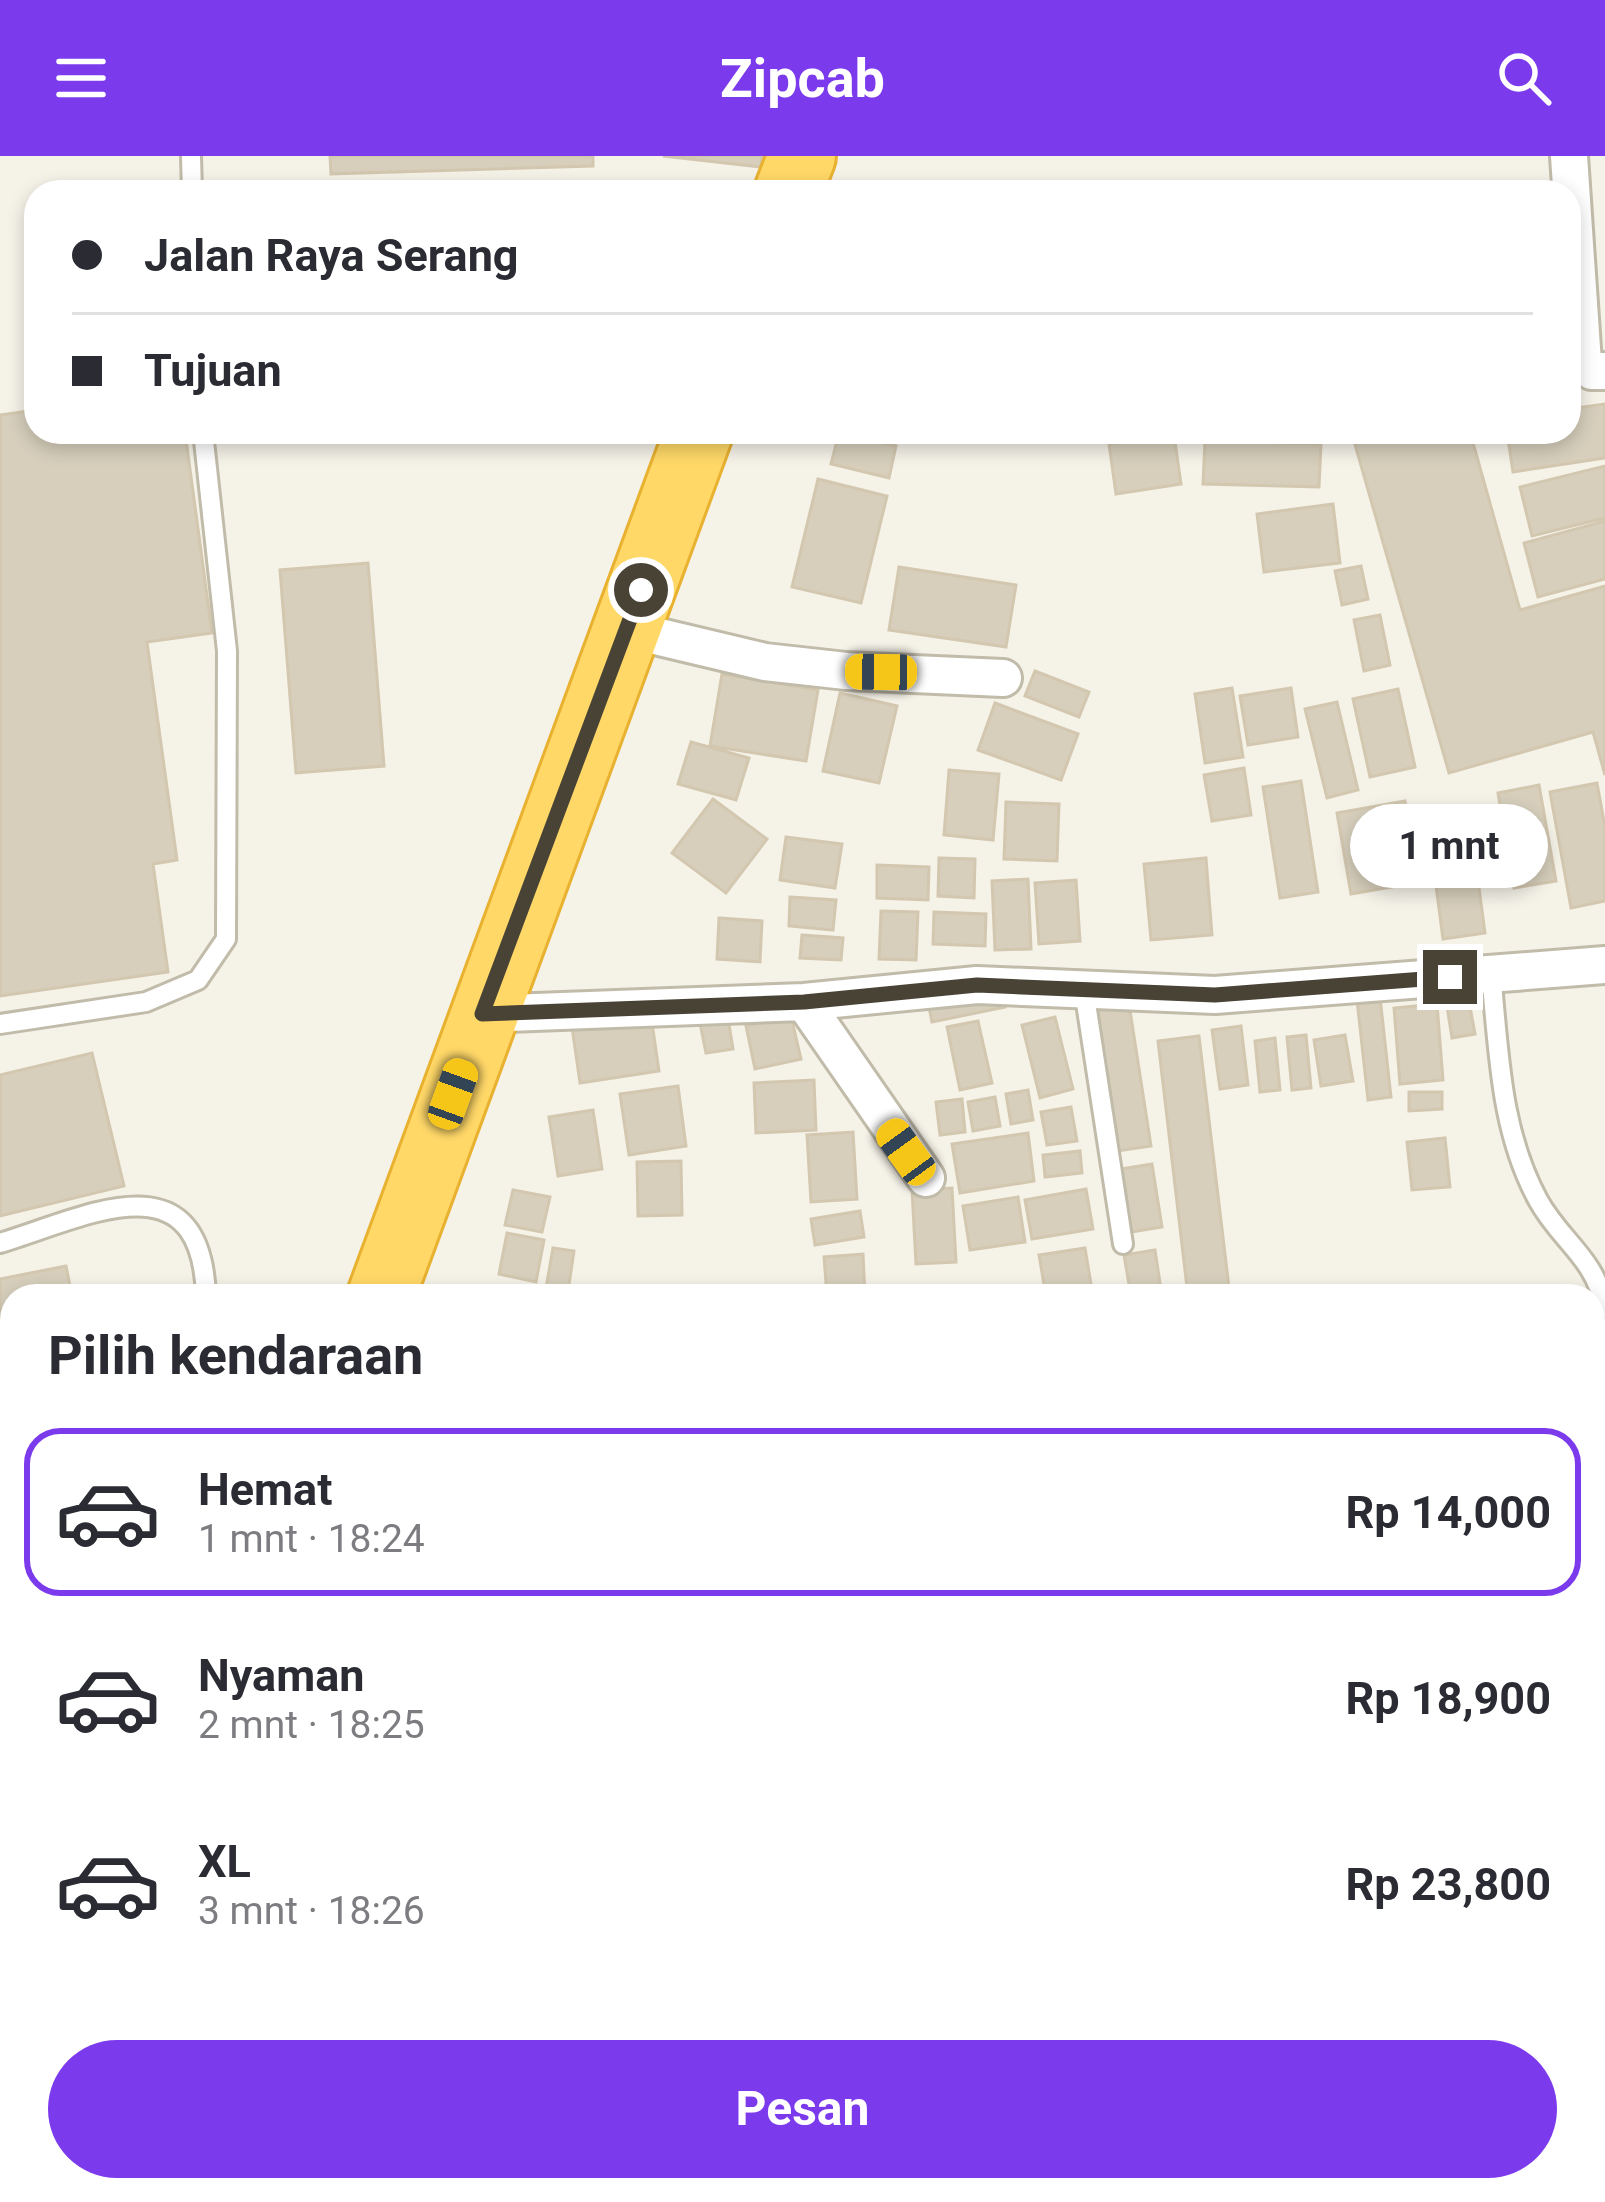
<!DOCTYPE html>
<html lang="id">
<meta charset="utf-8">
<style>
:root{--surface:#fff;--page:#f2f2f3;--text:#2b2b33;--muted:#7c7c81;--line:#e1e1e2;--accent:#7c3aed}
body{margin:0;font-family:Roboto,sans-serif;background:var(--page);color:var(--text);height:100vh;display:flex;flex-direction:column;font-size:45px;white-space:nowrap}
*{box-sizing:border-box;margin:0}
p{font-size:39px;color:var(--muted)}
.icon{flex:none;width:66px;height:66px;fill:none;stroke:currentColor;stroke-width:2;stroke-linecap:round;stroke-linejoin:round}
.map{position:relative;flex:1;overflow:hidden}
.sheet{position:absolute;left:0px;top:1128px;width:1605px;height:918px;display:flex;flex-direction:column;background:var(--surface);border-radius:36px 36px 0 0;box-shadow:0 6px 18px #0003}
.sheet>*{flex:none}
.guide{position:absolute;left:24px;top:24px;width:1557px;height:264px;border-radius:36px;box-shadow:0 6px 18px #0003;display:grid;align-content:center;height:264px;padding:0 48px;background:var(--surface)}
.end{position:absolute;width:54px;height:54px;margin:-27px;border:15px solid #494336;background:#fff;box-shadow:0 0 0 6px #fff}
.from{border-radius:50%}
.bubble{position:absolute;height:84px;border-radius:42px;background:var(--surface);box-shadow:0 6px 18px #0003;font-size:39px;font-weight:700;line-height:84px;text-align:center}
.car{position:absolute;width:36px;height:72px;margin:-36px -18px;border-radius:15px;box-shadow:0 0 9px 3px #0007;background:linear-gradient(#f5c518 24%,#345 0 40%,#f5c518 0 76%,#345 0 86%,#f5c518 0)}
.guide b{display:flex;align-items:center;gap:42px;height:114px;font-size:45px}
.guide b+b{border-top:3px solid var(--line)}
.guide i{width:30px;height:30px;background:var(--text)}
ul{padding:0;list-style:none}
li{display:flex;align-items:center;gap:36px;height:168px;margin:0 24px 18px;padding:0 24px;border:6px solid transparent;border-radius:36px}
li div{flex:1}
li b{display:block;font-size:45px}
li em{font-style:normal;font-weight:700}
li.selected{border-color:var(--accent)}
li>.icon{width:108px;height:108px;stroke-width:1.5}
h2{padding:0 48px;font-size:54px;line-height:144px}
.button{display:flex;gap:24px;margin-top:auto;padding:24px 48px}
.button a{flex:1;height:138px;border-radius:72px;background:var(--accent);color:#fff;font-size:48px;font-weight:700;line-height:138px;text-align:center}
header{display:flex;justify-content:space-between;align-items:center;height:156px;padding:0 48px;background:var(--accent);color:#fff;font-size:54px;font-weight:700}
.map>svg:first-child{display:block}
</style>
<header><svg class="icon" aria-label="menu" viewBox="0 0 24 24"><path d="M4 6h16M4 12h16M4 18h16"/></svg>Zipcab<svg class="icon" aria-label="search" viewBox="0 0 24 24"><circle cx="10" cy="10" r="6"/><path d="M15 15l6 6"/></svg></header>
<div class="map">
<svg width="1605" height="2046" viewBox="0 0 1605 2046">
<rect width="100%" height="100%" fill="#f5f2e8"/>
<path fill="#d7cfbc" stroke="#d3c7af" stroke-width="3" d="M330,0H593V10L331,18Z
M663,0H762L761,11Z
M1605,248V302L1513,316L1507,276H1569V253Z
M36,254V276H185L212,477L147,486L177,704L153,708L168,816L0,840V259Z
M1050,276H1175L1051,285Z
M1385,276H1470L1520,454L1605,430V619L1593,576L1449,617L1354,285Z
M839,277L896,290L889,322L831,308Z
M1174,279L1181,328L1116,338L1109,288Z
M1205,285L1321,288L1319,331L1203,328Z
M1605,310V362L1532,380L1520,331Z
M818,323L887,340L861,447L792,431Z
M1333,348L1340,407L1264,416L1257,358Z
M1605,365V423L1538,441L1524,387Z
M368,407L384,610L296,617L280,414Z
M1361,410L1368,443L1342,449L1335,415Z
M899,411L1016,429L1006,491L889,474Z
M1380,459L1390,509L1364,515L1354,464Z
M1035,515L1089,536L1079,561L1025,540Z
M722,518L818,534L806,605L710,590Z
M1232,532L1243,601L1205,607L1195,538Z
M1291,532L1298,581L1248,589L1240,540Z
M1398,533L1415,611L1370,621L1353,543Z
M840,537L897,550L879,627L823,615Z
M1337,546L1358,634L1327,642L1305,553Z
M995,547L1078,578L1061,624L978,594Z
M691,586L749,602L736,644L678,628Z
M1244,612L1251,659L1212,665L1204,619Z
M949,614L999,618L993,684L944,679Z
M1301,625L1318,736L1280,742L1263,631Z
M1597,627L1605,671V745L1571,752L1550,636Z
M1539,629L1556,725L1514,732L1498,637Z
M713,643L767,683L726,737L672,697Z
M1405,645L1420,726L1351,738L1337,657Z
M1006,646L1059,648L1057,705L1004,703Z
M786,681L842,688L835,732L780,724Z
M1473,687L1485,777L1443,783L1431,692Z
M939,702L975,703L974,742L938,740Z
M1206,702L1212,779L1151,784L1144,708Z
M877,709L929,711L928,744L877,742Z
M1028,723L1031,793L995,794L992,725Z
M1076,724L1080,785L1039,788L1035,727Z
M790,741L836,744L833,774L789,770Z
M881,755L918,756L916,804L879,803Z
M934,756L986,758L985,790L933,788Z
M719,762L762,765L760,806L717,803Z
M802,779L843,782L841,804L800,802Z
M1001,832L1005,851L932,866L928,846Z
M1468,840L1475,878L1452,882L1446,844Z
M1380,841L1391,941L1368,944L1357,844Z
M1129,848L1151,990L1110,996L1089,854Z
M1437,848L1443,924L1400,928L1394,852Z
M651,860L659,915L580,927L572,871Z
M791,860L801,903L755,913L746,870Z
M1055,861L1073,933L1040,942L1022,869Z
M728,862L733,893L706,897L700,867Z
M978,865L992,927L960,934L947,871Z
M1241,870L1248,929L1220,933L1212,874Z
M1306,879L1311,932L1292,934L1287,881Z
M1345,879L1353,925L1321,930L1314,884Z
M1199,880L1230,1140H1188L1158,885Z
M1275,882L1280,934L1260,936L1255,885Z
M92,897L124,1030L0,1060V919Z
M814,924L816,974L756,977L754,927Z
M678,930L686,990L629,999L620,938Z
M1028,934L1033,964L1011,968L1006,938Z
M1409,936H1442V953L1409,955Z
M995,941L1000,970L973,975L968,946Z
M962,943L965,976L940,979L936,946Z
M1071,951L1077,985L1047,989L1041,956Z
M593,954L602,1013L558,1020L549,961Z
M853,976L857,1043L811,1046L807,979Z
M1028,977L1034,1025L960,1037L952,988Z
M1445,982L1450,1031L1412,1034L1407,986Z
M1080,995L1082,1017L1045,1021L1043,999Z
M681,1005L682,1059L638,1060L637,1006Z
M1152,1008L1162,1071L1131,1076L1121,1013Z
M952,1032L956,1106L916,1108L912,1034Z
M1086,1033L1093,1073L1032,1083L1025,1044Z
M513,1034L550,1041L542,1076L505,1069Z
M1018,1041L1025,1086L970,1094L963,1050Z
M860,1055L864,1081L815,1089L811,1063Z
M507,1077L544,1084L536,1126L499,1118Z
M553,1092L574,1095L568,1135L546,1132Z
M1085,1092L1093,1140H1046L1039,1099Z
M1155,1094L1162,1140H1131L1124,1099Z
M863,1098L865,1140H827L824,1101Z
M66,1110L72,1140H12V1561L0,1564V1123Z
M1593,1203H1605L1602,1813H1593Z
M0,1632L12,1690V1802L0,1804Z
M1593,1836L1602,1837L1601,1911H1593Z
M1593,1991H1605V2037L1570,2035L1593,2034Z
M913,2034L914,2046H808V2044Z
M959,2034H1189L1087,2046H960Z
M1246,2034H1352L1354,2046H1187Z
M1509,2034H1556V2043L1510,2046Z
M533,2037L534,2046H455Z
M778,2040L779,2046H662Z"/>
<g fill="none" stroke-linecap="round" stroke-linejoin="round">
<g stroke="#c1bba9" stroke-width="24">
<path id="lane" d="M191,0L192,36
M1491,818C1499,896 1500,974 1538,1044C1561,1086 1595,1101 1605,1152
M1084,834L1123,1088
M0,868L146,846L198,824L226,783L227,495L203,276
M0,1087C86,1061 201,998 206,1140
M1593,1192L1605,1191
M0,1853L12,1851
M1374,2034L1376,2046"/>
</g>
<g stroke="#c1bba9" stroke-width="42">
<path id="street" d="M1569,0L1583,207L1592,215H1605
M626,473L765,506L846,515L1003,522
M804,846L926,1022
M482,858L804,846L977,829L1215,839L1605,809"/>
</g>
<g stroke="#e8b12f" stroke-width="72">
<path id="highway" d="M788,36L802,0
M381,1140L699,276
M46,2046L50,2034"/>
</g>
<use href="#lane" stroke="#fff" stroke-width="18"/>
<use href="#street" stroke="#fff" stroke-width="36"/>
<use href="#highway" stroke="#ffd868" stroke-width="66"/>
</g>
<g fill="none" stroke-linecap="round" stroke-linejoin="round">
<path stroke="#494336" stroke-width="15" d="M641,434L482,858L804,846L977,829L1215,839L1450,821"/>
</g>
</svg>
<i class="end from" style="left:641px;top:434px"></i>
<i class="end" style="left:1450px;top:821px"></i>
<div class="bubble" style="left:1350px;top:648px;width:198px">1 mnt</div>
<i class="car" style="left:881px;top:516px;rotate:271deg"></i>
<i class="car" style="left:453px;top:938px;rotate:20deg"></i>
<i class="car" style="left:906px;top:996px;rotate:324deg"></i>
<div class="guide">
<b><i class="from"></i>Jalan Raya Serang</b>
<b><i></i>Tujuan</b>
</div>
<section class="sheet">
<h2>Pilih kendaraan</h2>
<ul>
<li class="selected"><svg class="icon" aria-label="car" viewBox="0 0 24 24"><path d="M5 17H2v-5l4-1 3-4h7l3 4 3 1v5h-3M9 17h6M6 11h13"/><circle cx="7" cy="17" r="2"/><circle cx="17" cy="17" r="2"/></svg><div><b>Hemat</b><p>1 mnt · 18:24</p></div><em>Rp 14,000</em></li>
<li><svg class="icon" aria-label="car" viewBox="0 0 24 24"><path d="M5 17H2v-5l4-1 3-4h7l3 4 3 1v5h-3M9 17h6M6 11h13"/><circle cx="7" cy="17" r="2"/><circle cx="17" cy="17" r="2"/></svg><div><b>Nyaman</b><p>2 mnt · 18:25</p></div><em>Rp 18,900</em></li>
<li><svg class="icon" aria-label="car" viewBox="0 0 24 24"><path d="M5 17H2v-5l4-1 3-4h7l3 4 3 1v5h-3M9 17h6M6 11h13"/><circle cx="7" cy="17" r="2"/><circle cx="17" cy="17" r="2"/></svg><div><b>XL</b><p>3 mnt · 18:26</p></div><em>Rp 23,800</em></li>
</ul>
<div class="button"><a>Pesan</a></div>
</section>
</div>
